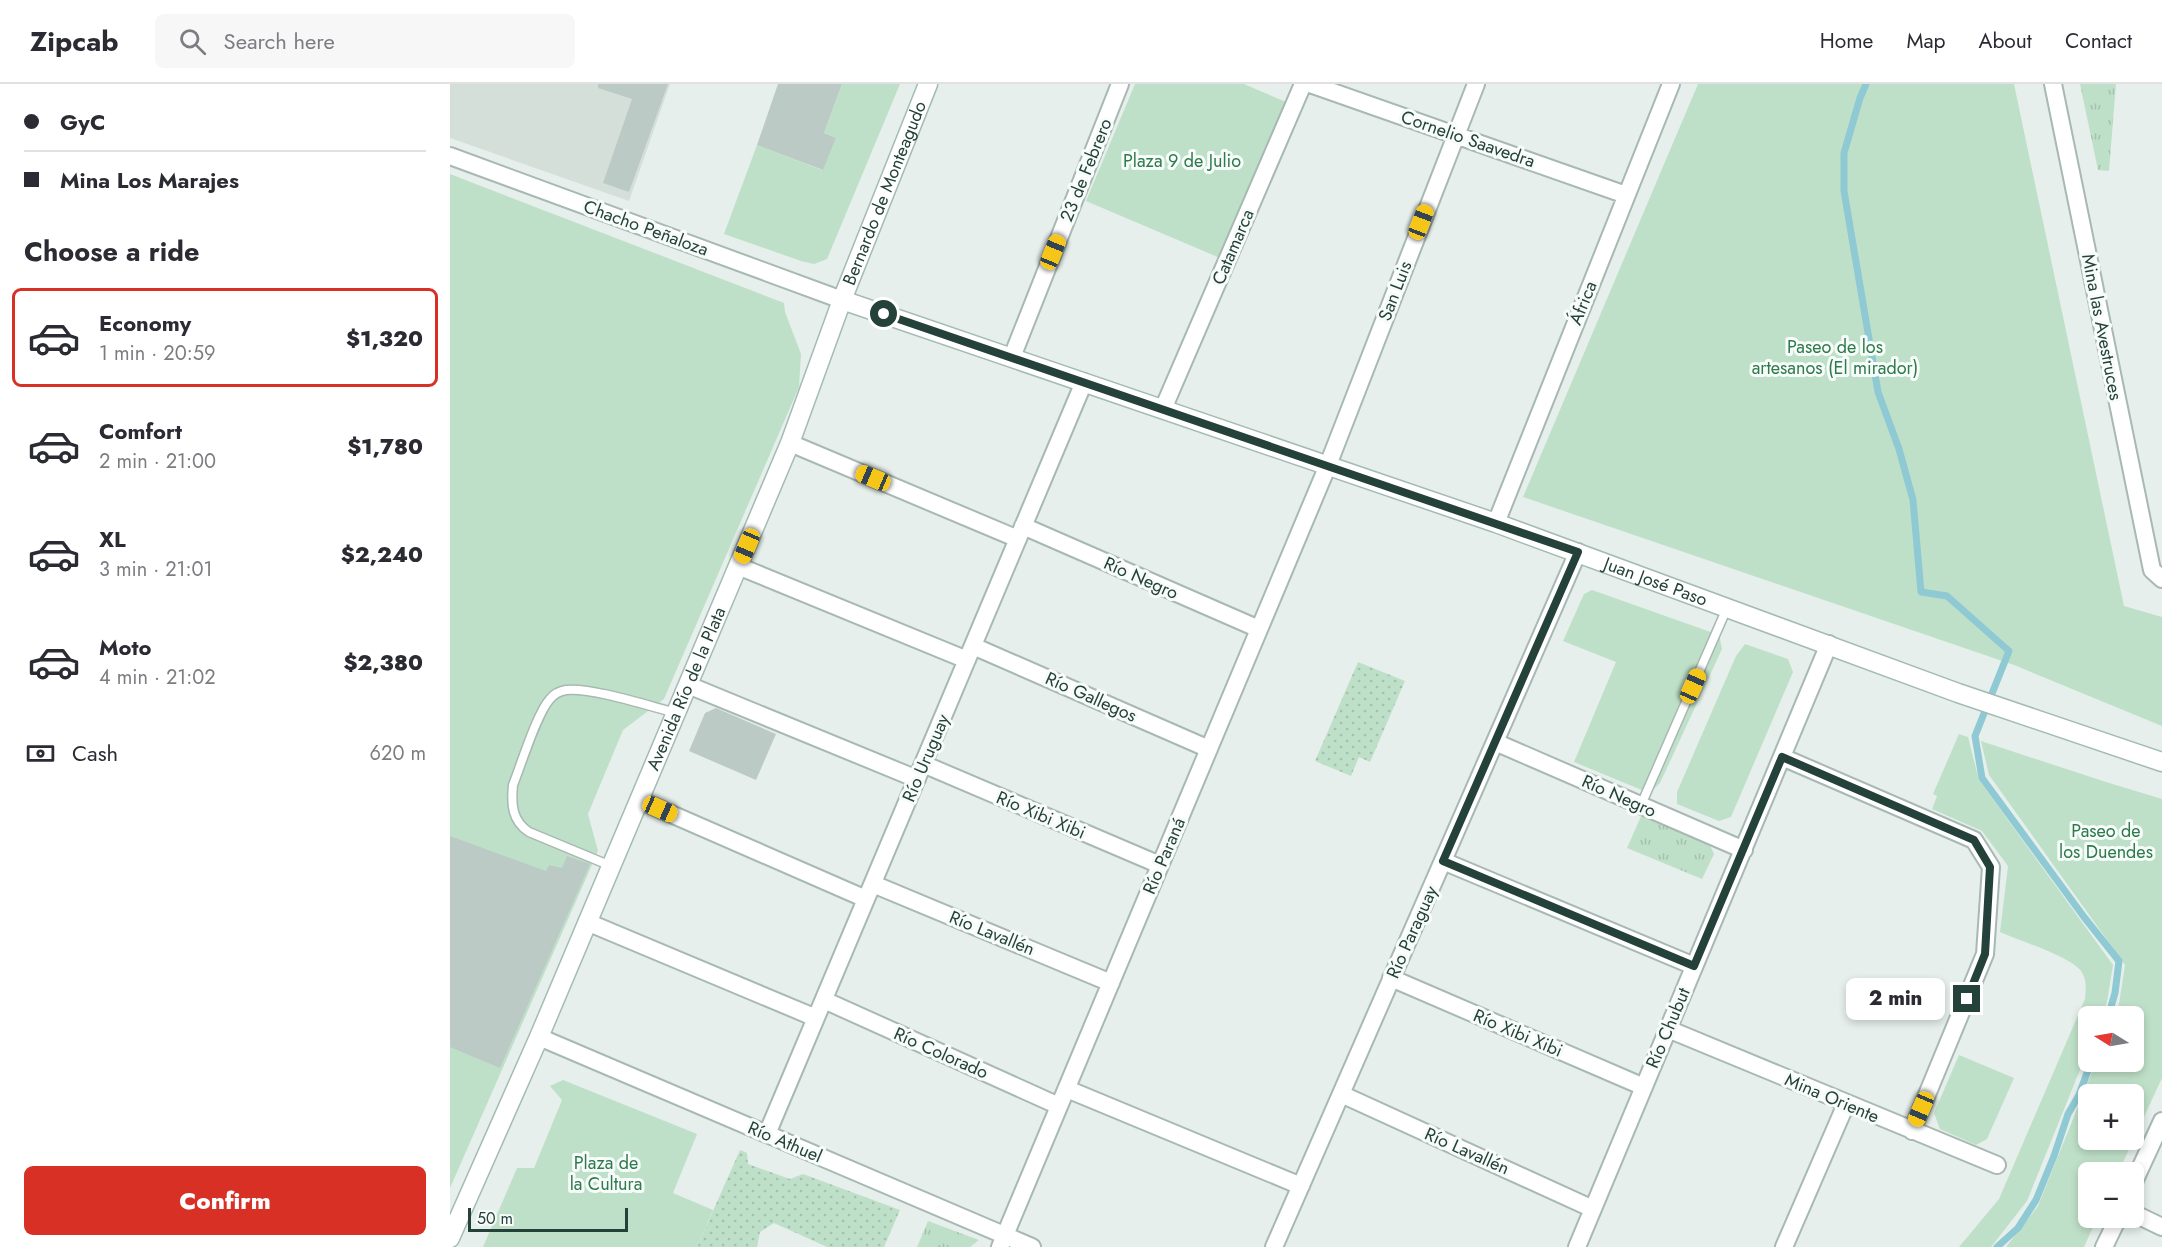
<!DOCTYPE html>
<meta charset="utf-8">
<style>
:root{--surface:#fff;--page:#f7f7f7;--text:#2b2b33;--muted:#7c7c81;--line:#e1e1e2;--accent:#d93025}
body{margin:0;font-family:Jost,sans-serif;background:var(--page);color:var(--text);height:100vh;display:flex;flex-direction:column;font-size:22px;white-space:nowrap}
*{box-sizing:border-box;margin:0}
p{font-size:20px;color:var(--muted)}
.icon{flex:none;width:33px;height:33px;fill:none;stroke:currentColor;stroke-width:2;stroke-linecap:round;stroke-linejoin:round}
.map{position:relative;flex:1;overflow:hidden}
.sheet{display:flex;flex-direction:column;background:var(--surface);width:450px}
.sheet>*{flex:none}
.hud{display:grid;align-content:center;height:132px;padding:0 24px;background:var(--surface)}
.needle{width:39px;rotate:281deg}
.tools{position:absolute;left:1628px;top:922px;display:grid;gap:12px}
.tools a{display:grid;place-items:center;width:66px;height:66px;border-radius:9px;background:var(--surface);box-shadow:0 3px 9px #0003;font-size:30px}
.scale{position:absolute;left:18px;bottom:15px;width:160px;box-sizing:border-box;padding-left:6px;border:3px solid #24423a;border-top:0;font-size:16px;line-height:21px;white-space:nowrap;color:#24423a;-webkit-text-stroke:4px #f7fbf9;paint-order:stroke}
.end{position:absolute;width:27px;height:27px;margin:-14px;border:8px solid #24423a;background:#fff;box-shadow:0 0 0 3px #fff}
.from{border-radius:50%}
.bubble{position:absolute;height:42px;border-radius:9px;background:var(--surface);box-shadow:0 3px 9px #0003;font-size:20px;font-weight:800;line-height:42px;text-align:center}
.car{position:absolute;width:18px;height:36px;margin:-18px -9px;border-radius:8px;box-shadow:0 0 4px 2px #0007;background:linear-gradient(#f5c518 24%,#345 0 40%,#f5c518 0 76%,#345 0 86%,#f5c518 0)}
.hud b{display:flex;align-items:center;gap:21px;height:57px;font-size:22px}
.hud b+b{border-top:2px solid var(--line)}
.hud i{width:15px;height:15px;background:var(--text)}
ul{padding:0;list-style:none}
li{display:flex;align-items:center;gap:18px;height:99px;margin:0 12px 9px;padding:0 12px;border:3px solid transparent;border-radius:9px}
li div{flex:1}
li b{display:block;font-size:22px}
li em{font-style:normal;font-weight:800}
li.current{border-color:var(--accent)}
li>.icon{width:54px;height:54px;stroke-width:1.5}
h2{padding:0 24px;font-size:27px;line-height:72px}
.pay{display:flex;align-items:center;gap:15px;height:66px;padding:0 24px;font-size:22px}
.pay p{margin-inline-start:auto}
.button{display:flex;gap:12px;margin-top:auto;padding:12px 24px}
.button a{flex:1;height:69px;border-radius:9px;background:var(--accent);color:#fff;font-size:24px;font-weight:800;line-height:69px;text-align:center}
header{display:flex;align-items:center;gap:36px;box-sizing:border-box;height:84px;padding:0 30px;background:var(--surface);border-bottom:2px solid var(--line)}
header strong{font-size:28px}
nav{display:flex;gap:33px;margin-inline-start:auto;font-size:21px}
.search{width:420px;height:54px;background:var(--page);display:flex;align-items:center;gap:15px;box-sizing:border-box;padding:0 21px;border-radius:9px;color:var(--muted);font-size:22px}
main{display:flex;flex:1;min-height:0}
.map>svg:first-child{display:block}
</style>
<header>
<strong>Zipcab</strong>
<div class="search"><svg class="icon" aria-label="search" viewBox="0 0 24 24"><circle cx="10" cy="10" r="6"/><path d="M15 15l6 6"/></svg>Search here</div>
<nav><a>Home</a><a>Map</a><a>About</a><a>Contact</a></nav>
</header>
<main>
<section class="sheet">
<div class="hud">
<b><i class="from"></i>GyC</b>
<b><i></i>Mina Los Marajes</b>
</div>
<h2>Choose a ride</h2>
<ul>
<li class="current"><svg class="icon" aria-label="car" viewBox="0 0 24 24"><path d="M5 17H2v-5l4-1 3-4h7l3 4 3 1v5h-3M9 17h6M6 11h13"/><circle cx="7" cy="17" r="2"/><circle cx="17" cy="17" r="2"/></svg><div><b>Economy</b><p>1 min · 20:59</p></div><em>$1,320</em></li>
<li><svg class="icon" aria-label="car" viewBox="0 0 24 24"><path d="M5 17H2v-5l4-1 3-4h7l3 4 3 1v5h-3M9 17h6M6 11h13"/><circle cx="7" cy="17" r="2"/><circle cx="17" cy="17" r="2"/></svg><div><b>Comfort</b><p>2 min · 21:00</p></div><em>$1,780</em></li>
<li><svg class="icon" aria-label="car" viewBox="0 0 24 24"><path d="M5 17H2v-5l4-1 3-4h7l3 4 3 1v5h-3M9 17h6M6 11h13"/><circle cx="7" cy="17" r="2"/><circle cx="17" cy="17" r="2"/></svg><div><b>XL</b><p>3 min · 21:01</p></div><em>$2,240</em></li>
<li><svg class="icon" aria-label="car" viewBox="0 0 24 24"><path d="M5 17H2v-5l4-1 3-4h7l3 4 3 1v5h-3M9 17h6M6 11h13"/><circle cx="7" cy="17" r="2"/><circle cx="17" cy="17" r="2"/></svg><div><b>Moto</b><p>4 min · 21:02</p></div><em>$2,380</em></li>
</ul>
<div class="pay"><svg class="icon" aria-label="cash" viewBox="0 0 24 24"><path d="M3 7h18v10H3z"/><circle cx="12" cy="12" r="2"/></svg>Cash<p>620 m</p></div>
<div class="button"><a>Confirm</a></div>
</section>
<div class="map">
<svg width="1712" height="1163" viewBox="0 0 1712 1163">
<defs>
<pattern id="grass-tufts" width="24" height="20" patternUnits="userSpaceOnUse" patternTransform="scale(1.5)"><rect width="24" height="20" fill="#bfe0c8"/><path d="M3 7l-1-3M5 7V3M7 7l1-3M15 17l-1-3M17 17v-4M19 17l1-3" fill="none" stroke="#a4c1ad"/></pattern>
<pattern id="garden-dots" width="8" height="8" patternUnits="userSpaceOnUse" patternTransform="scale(1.5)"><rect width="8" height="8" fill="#bfe0c8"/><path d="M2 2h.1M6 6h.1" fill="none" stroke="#a4c1ad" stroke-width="1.8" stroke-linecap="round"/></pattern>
</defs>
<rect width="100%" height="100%" fill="#e6efeb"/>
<path fill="#d4dfda" d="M0,0H220L179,117L0,54Z"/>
<path fill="url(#grass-tufts)" d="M1630,0H1666L1659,87L1648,86Z
M1192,730L1259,759L1264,770L1252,795L1177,764Z
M478,1137L529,1156L520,1163H467Z"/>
<path fill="#bfe0c8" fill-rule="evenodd" d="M392,0H450L377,175L364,180L351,177L274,150L307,61L372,86L386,54L374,49Z
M685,0H794L836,18L770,174L636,117Z
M1248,0H1564L1674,522L1712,533V642L1564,581L1073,413Z
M0,90L334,219L335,228L351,270L349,303L214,615L173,646L138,730L148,767L0,1104Z
M1142,506L1269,551L1272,565L1210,699L1199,709L1124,678L1166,578L1113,557L1134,510Z
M1295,560L1338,575L1343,588L1281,733L1269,737L1227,720V708L1286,572Z
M1509,650L1518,653L1529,696L1663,881L1657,918L1651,933H1638V966L1577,1117L1541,1163H1509L1549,1115L1635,915C1636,906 1637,895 1631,887C1621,873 1568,856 1550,848L1558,782L1532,747L1482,725L1487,712L1483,710Z
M1531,657L1656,698L1712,715V994L1668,1089H1638V1134H1647L1634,1163H1556L1588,1122L1646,978H1683V933H1664L1669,920L1675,881L1539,691ZM1638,1011H1683V1056H1638Z
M1509,971L1564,994L1537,1055L1526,1061L1490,1045L1484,1029Z
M113,996L247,1050L223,1109L263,1126L247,1163H33L67,1084H84L112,1016L100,1002Z"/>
<path fill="url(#garden-dots)" d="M908,578L955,597L920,678L909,673L901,692L865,677Z
M290,1066L297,1069L298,1080L340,1095L353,1090L450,1126L434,1163H377L324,1139L310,1148L307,1163H247Z"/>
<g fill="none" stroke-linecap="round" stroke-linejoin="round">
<path stroke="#8ec9d4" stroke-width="7" d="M1416,0L1410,14L1394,69V107L1428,308L1449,365L1463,416L1471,508L1497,512L1559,567L1525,652L1532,694L1634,833L1669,877L1665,909L1658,933
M1547,1163L1568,1144L1586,1116L1604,1072L1618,1030L1629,1011L1641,978"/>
</g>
<path fill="#bbcac4" d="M148,0H218L179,108L153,99L182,15L148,4Z
M328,0H392L374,49L386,54L373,86L307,61Z
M266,624L326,650L306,696L239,667L255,629Z
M0,752L96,787L99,781L112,784L117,772L140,780L50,984L0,963Z"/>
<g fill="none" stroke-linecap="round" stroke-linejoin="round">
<g stroke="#a8b8b2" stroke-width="11">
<path id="lane" d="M1191,721L1277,524
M161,782L79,748C62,737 61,720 63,701C71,681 87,629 100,615C104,610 110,607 116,606C141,603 199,622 226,629"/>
</g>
<g stroke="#a8b8b2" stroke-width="20">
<path id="street" d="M860,0L1176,111
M1603,0L1702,486L1712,495
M0,72L392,216
M562,273L670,0
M713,325L853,0
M340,359L568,455
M1046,439L1221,0
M573,442L809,545
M288,482L517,576
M523,562L759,665
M238,601L467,695
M1045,658L1294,766
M1332,673L1524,756L1541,783L1535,870L1462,1047
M473,680L710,781
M189,716L416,815
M993,777L1244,882
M423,800L661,899
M137,838L366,934
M941,894L1194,1003
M374,916L609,1022
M1218,945L1547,1081
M89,953L582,1163
M617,1005L851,1102
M891,1010L1143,1125
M317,1050L634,298
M1683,1100L1712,1037
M1683,1129L1712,1143
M550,1163L878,381L1026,0
M824,1163L1128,468
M1127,1163L1379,560
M1334,1163L1396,1020
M1654,1163L1668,1134"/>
</g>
<g stroke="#a4bbb3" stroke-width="21">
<g id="secondary">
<path id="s1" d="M392,216L1046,439L1508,609L1712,678"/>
<path id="s2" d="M0,1154L89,953L340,359L392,216L478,0"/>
</g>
</g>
<use href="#lane" stroke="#fff" stroke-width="8"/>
<use href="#street" stroke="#fff" stroke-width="16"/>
<use href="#secondary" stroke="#fff" stroke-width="18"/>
</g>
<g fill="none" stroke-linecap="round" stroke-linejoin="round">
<path stroke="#24423a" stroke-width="8" d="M434,230L1128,468L993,777L1244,882L1332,673L1524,756L1540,783L1535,870L1517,915"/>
</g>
<g text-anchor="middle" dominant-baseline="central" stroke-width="6" stroke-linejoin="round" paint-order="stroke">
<g font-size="18" fill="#24423a" stroke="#f7fbf9">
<text transform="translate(1018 55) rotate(19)">Cornelio Saavedra</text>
<text transform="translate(636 86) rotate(-68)">23 de Febrero</text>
<text stroke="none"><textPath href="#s2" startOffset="1132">Bernardo de Monteagudo</textPath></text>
<text transform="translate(196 144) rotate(20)">Chacho Peñaloza</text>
<text transform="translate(783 163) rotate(-67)">Catamarca</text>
<text transform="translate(945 207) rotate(-69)">San Luis</text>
<text transform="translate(1133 219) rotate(-68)">África</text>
<text transform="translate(1652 243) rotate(79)">Mina las Avestruces</text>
<text transform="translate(691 494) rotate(24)">Río Negro</text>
<text stroke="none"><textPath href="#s1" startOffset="861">Juan José Paso</textPath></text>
<text stroke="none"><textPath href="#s2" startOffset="598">Avenida Río de la Plata</textPath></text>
<text transform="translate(641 613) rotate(24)">Río Gallegos</text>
<text transform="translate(476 674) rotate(-67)">Río Uruguay</text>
<text transform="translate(1169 712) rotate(24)">Río Negro</text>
<text transform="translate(591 731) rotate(23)">Río Xibi Xibi</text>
<text transform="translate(714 772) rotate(-67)">Río Paraná</text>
<text transform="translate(962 848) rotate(-66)">Río Paraguay</text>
<text transform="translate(542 849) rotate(22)">Río Lavallén</text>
<text transform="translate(1218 944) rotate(-67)">Río Chubut</text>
<text transform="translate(1068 949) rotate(23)">Río Xibi Xibi</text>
<text transform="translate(491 969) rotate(24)">Río Colorado</text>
<text transform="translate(1382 1014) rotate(23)">Mina Oriente</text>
<text transform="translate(335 1058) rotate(23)">Río Athuel</text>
<text transform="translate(1017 1067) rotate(24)">Río Lavallén</text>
</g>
<g font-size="18" fill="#2d7a4b" stroke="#f7fbf9">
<text x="732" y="77">Plaza 9 de Julio</text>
<text x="1385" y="263">Paseo de los<tspan x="1385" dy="21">artesanos (El mirador)</tspan></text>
<text x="1656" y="747">Paseo de<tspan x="1656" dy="21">los Duendes</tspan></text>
<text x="156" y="1079">Plaza de<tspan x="156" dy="21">la Cultura</tspan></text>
</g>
</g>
</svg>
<div class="tools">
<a><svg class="needle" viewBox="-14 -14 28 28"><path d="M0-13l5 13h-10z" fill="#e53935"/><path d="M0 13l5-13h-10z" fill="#7c7c81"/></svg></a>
<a>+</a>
<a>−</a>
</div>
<div class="scale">50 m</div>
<i class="end from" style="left:434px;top:230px"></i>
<i class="end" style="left:1517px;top:915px"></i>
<div class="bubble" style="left:1396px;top:894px;width:99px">2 min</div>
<i class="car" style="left:971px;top:138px;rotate:21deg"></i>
<i class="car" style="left:603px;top:168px;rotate:22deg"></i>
<i class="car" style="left:423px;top:394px;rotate:293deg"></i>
<i class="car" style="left:297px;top:462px;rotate:203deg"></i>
<i class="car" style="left:1243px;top:602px;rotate:24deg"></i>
<i class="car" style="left:210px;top:725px;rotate:114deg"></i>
<i class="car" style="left:1471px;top:1025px;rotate:203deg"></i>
</div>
</main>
